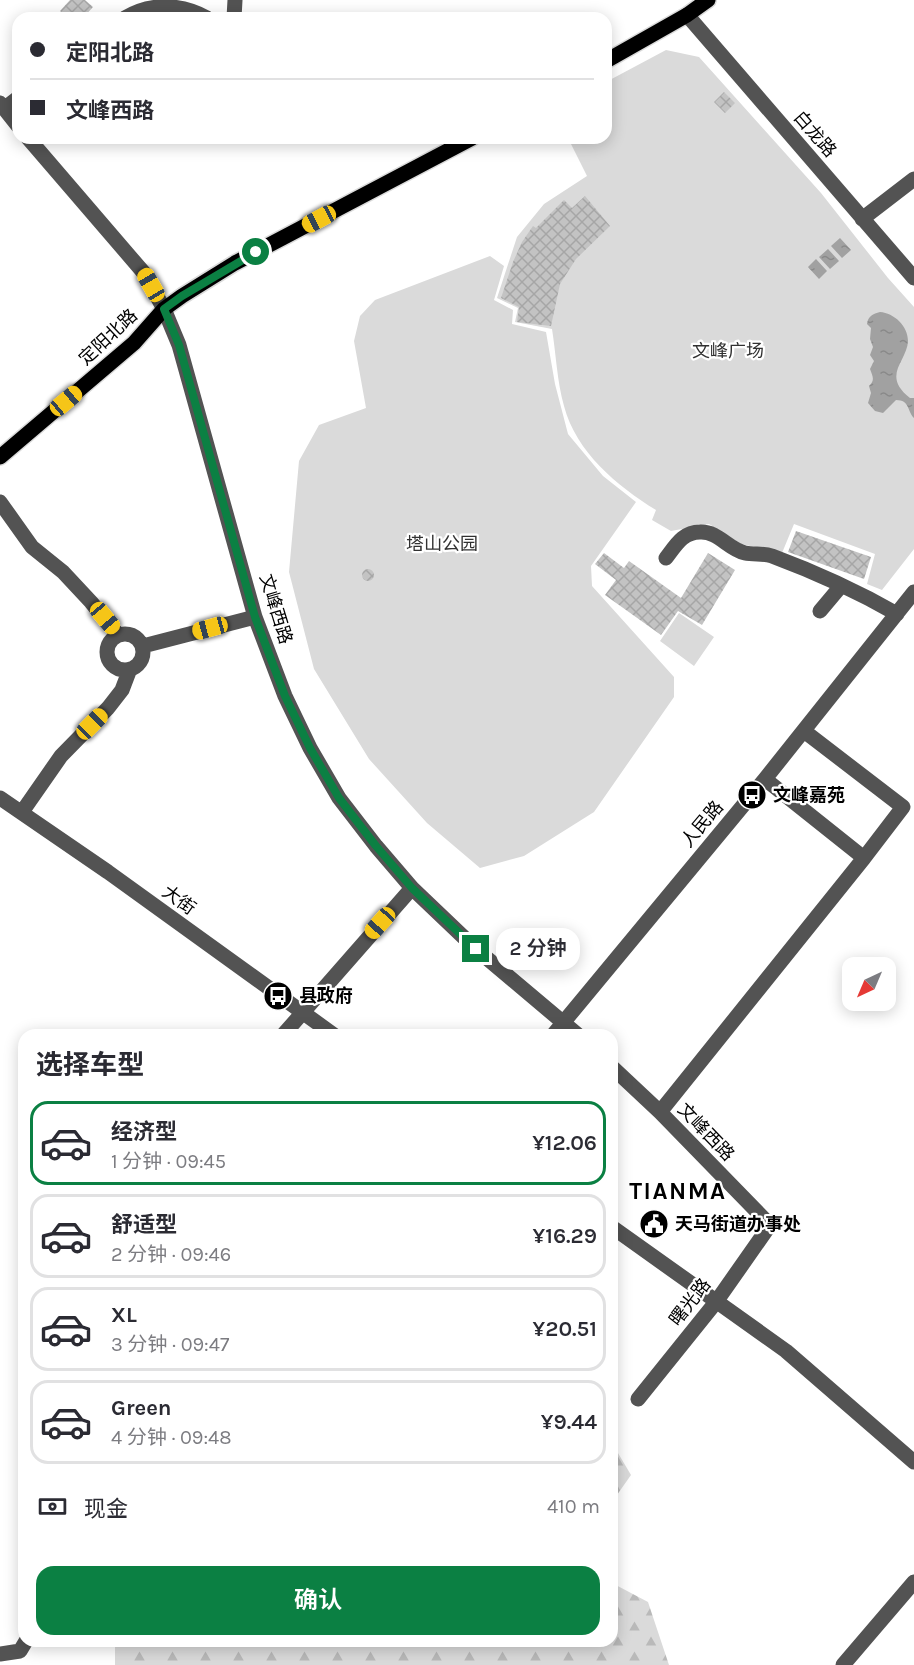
<!DOCTYPE html>
<html lang="zh">
<meta charset="utf-8">
<style>
:root{--surface:#fff;--page:#f2f2f3;--text:#2b2b33;--muted:#7c7c81;--line:#e1e1e2;--accent:#0b8043}
body{margin:0;font-family:Karla,"Noto Sans SC",sans-serif;background:var(--page);color:var(--text);height:100vh;display:flex;flex-direction:column;font-size:22px;white-space:nowrap}
*{box-sizing:border-box;margin:0}
p{font-size:20px;color:var(--muted)}
.icon{flex:none;width:33px;height:33px;fill:none;stroke:currentColor;stroke-width:2;stroke-linecap:round;stroke-linejoin:round}
.map{position:relative;flex:1;overflow:hidden}
.panel{position:absolute;left:18px;top:1029px;width:600px;height:618px;display:flex;flex-direction:column;background:var(--surface);border-radius:18px;box-shadow:0 3px 15px #0003}
.panel>*{flex:none}
.banner{position:absolute;left:12px;top:12px;width:600px;height:132px;border-radius:18px;box-shadow:0 3px 15px #0003;display:grid;align-content:center;height:132px;padding:0 18px;background:var(--surface)}
.needle{width:39px;rotate:224deg}
.buttons{position:absolute;left:842px;top:957px;display:grid;gap:12px}
.buttons a{display:grid;place-items:center;width:54px;height:54px;border-radius:12px;background:var(--surface);box-shadow:0 3px 15px #0003;font-size:30px}
.end{position:absolute;width:27px;height:27px;margin:-14px;border:8px solid #0b8043;background:#fff;box-shadow:0 0 0 3px #fff}
.from{border-radius:50%}
.bubble{position:absolute;height:42px;border-radius:18px;background:var(--surface);box-shadow:0 3px 15px #0003;font-size:20px;font-weight:600;line-height:42px;text-align:center}
.car{position:absolute;width:18px;height:36px;margin:-18px -9px;border-radius:8px;box-shadow:0 0 4px 2px #0007;background:linear-gradient(#f5c518 24%,#345 0 40%,#f5c518 0 76%,#345 0 86%,#f5c518 0)}
.banner b{display:flex;align-items:center;gap:21px;height:57px;font-size:22px}
.banner b+b{border-top:2px solid var(--line)}
.banner i{width:15px;height:15px;background:var(--text)}
ul{padding:0;list-style:none}
li{display:flex;align-items:center;gap:18px;height:84px;margin:0 12px 9px;padding:0 6px;border:3px solid var(--line);border-radius:18px}
li div{flex:1}
li b{display:block;font-size:22px}
li em{font-style:normal;font-weight:600}
li.on{border-color:var(--accent)}
li>.icon{width:54px;height:54px;stroke-width:1.5}
h2{padding:0 18px;font-size:27px;line-height:72px}
.pay{display:flex;align-items:center;gap:15px;height:66px;padding:0 18px;font-size:22px}
.pay p{margin-inline-start:auto}
.primary-button{display:flex;gap:12px;margin-top:auto;padding:12px 18px}
.primary-button a{flex:1;height:69px;border-radius:18px;background:var(--accent);color:#fff;font-size:24px;font-weight:600;line-height:69px;text-align:center}
.map>svg:first-child{display:block}
</style>
<div class="map">
<svg width="914" height="1665" viewBox="0 0 914 1665">
<defs>
<pattern id="forest-firs" width="22" height="20" patternUnits="userSpaceOnUse" patternTransform="scale(1.5)"><rect width="22" height="20" fill="#dadada"/><path d="M5 1l3.5 6h-7zM16 11l3.5 6h-7z" fill="#b9b9b9"/></pattern>
<pattern id="water-ripples" width="26" height="14" patternUnits="userSpaceOnUse" patternTransform="scale(1.5)"><rect width="26" height="14" fill="#a1a1a1"/><path d="M2 4q2-2 4 0t4 0M15 11q2-2 4 0t4 0" fill="none" stroke="#898989"/></pattern>
<pattern id="building-cross-hatch" width="8" height="8" patternUnits="userSpaceOnUse" patternTransform="scale(1.5)"><rect width="8" height="8" fill="#c3c3c3"/><path d="M0 0l8 8M0 8l8-8" fill="none" stroke="#a6a6a6"/></pattern>
</defs>
<rect width="100%" height="100%" fill="#fff"/>
<path fill="url(#forest-firs)" d="M612,1443L631,1475L612,1502Z
M612,1583L648,1602L669,1665H115V1641H612Z"/>
<path fill="#dadada" d="M666,50L699,57L821,193L888,278L914,307V549L882,590L867,584L875,554L794,524L782,553L741,544L709,524L671,531L652,520L656,510C617,486 576,452 564,406C557,381 556,354 552,329L515,322L518,308L497,298L517,237L544,204L587,176L568,138H606V82Z
M490,256L504,266L494,300L513,310L512,324L546,332L555,384L568,434L603,476L636,502L591,566L592,586L674,677V697L594,812L524,856L480,868L427,823L369,759L314,669L289,572L299,461L319,425L366,408L354,341L360,316L375,300Z
M679,613L714,637L694,666L660,641Z"/>
<path fill="url(#water-ripples)" d="M840,238L851,250L842,258L831,246Z
M828,249L839,261L830,269L819,257Z
M816,259L827,271L819,279L808,267Z
M880,312C894,313 908,326 908,341C907,362 881,375 910,398H914V418C907,411 910,400 896,400L883,413L875,411L868,403L871,393L869,386C875,380 873,377 870,369L874,361L870,355L873,347L870,339L871,328L867,324C868,316 873,314 880,312Z"/>
<path fill="url(#building-cross-hatch)" d="M70,0H85L93,7L83,18H68L60,11Z
M724,92L735,103L725,113L714,102Z
M585,196L610,226L576,259L560,284L551,326L517,322L519,307L501,298L513,262L522,242L533,226L536,228L564,200L572,208Z
M796,531L871,557L864,579L788,552Z
M604,553L624,568L629,561L681,598L708,553L735,570L702,625L678,611L661,635L605,595L616,580L595,564Z
M362 575a6 6 0 1 1 12 0a6 6 0 1 1-12 0Z"/>
<g fill="none" stroke-linecap="round" stroke-linejoin="round">
<g stroke="#dbdbdb" stroke-width="18">
<path id="major" d="M606,61L687,15L708,0
M0,457L134,343L164,309L182,296L235,263L472,138"/>
</g>
<path stroke="#535353" stroke-width="15" d="M687,15L914,278
M125,18C151,2 182,4 207,18
M234,18L235,0
M0,103L18,126
M4,109L18,98
M28,138L144,273L164,309L179,345L255,617L285,696L310,748L339,798L376,846L412,888L476,949L578,1035
M862,219L914,179
M0,502L32,547L63,572L91,602L118,635
M666,558C676,545 683,532 700,532C718,531 728,549 745,553C754,555 763,553 772,556C815,572 857,591 897,614
M820,611L841,586
M107 652a18 18 0 1 1 36 0a18 18 0 1 1-36 0Z
M143,646L255,617
M765,779L864,858
M0,798L108,872L334,1035
M22,812L61,756L108,708L122,690L130,669
M283,1035L412,888
M553,1035L765,779L914,592
M612,1067L660,1112L770,1225L716,1302L638,1399
M660,1112L864,858L903,807L804,731
M612,1227L786,1351L914,1462
M0,1654L20,1651L26,1641
M843,1665L914,1582"/>
<use href="#major" stroke="#000" stroke-width="15"/>
</g>
<g fill="none" stroke-linecap="round" stroke-linejoin="round">
<path stroke="#0b8043" stroke-width="8" d="M256,252L182,296L164,309L179,345L255,617L285,696L310,748L339,798L376,846L412,888L476,949"/>
</g>
<defs>
<g id="bus-disc" transform="scale(1.5)"><circle r="9.5" fill="#000" stroke="#fff"/><path d="M-5-6H5V4H4V6H2V4H-2V6H-4V4H-5ZM-3.5-4V0h7V-4ZM-3.5 1.2v1.5H-2V1.2ZM2 1.2v1.5H3.5V1.2Z" fill="#fff"/></g>
<g id="civic-disc" transform="scale(1.5)"><circle r="9.5" fill="#000" stroke="#fff"/><path d="M-.6-6.5H3V-4.5H.6V-3L4-1V1h2V6H-6V1h2V-1L-.6-3ZM-1.2 2.5V6h2.4V2.5Z" fill="#fff"/></g>
</defs>
<g fill-rule="evenodd">
<use href="#bus-disc" x="752" y="795"/>
<use href="#bus-disc" x="278" y="996"/>
<use href="#civic-disc" x="654" y="1224"/>
</g>
<g text-anchor="middle" dominant-baseline="central" stroke-width="4.5" stroke-linejoin="round" paint-order="stroke">
<g font-size="18" fill="#000" stroke="#fff">
<text transform="translate(815 134) rotate(49)">白龙路</text>
<text transform="translate(108 337) rotate(-43)">定阳北路</text>
<text transform="translate(276 609) rotate(73)">文峰西路</text>
<text transform="translate(702 824) rotate(-50)">人民路</text>
<text transform="translate(179 900) rotate(36)">大街</text>
<text transform="translate(706 1132) rotate(46)">文峰西路</text>
<text transform="translate(690 1302) rotate(-52)">曙光路</text>
</g>
<g font-size="18" fill="#313131" stroke="#fff">
<text x="728" y="351">文峰广场</text>
<text x="442" y="544">塔山公园</text>
</g>
<g font-size="18" font-weight="bold" fill="#000" stroke="#fff" text-anchor="start">
<text x="773" y="795">文峰嘉苑</text>
<text x="299" y="996">县政府</text>
<text x="675" y="1224">天马街道办事处</text>
</g>
<g font-size="24" font-weight="bold" letter-spacing="1.5" fill="#000" stroke="#fff">
<text x="678" y="1191">TIANMA</text>
</g>
</g>
</svg>
<div class="buttons">
<a><svg class="needle" viewBox="-14 -14 28 28"><path d="M0-13l5 13h-10z" fill="#e53935"/><path d="M0 13l5-13h-10z" fill="#7c7c81"/></svg></a>
</div>
<i class="end from" style="left:256px;top:252px"></i>
<i class="end" style="left:476px;top:949px"></i>
<div class="bubble" style="left:496px;top:928px;width:84px">2 分钟</div>
<i class="car" style="left:319px;top:219px;rotate:242deg"></i>
<i class="car" style="left:151px;top:285px;rotate:330deg"></i>
<i class="car" style="left:66px;top:401px;rotate:50deg"></i>
<i class="car" style="left:105px;top:618px;rotate:140deg"></i>
<i class="car" style="left:210px;top:628px;rotate:255deg"></i>
<i class="car" style="left:92px;top:724px;rotate:45deg"></i>
<i class="car" style="left:380px;top:923px;rotate:222deg"></i>
<div class="banner">
<b><i class="from"></i>定阳北路</b>
<b><i></i>文峰西路</b>
</div>
<section class="panel">
<h2>选择车型</h2>
<ul>
<li class="on"><svg class="icon" aria-label="car" viewBox="0 0 24 24"><path d="M5 17H2v-5l4-1 3-4h7l3 4 3 1v5h-3M9 17h6M6 11h13"/><circle cx="7" cy="17" r="2"/><circle cx="17" cy="17" r="2"/></svg><div><b>经济型</b><p>1 分钟 · 09:45</p></div><em>¥12.06</em></li>
<li><svg class="icon" aria-label="car" viewBox="0 0 24 24"><path d="M5 17H2v-5l4-1 3-4h7l3 4 3 1v5h-3M9 17h6M6 11h13"/><circle cx="7" cy="17" r="2"/><circle cx="17" cy="17" r="2"/></svg><div><b>舒适型</b><p>2 分钟 · 09:46</p></div><em>¥16.29</em></li>
<li><svg class="icon" aria-label="car" viewBox="0 0 24 24"><path d="M5 17H2v-5l4-1 3-4h7l3 4 3 1v5h-3M9 17h6M6 11h13"/><circle cx="7" cy="17" r="2"/><circle cx="17" cy="17" r="2"/></svg><div><b>XL</b><p>3 分钟 · 09:47</p></div><em>¥20.51</em></li>
<li><svg class="icon" aria-label="car" viewBox="0 0 24 24"><path d="M5 17H2v-5l4-1 3-4h7l3 4 3 1v5h-3M9 17h6M6 11h13"/><circle cx="7" cy="17" r="2"/><circle cx="17" cy="17" r="2"/></svg><div><b>Green</b><p>4 分钟 · 09:48</p></div><em>¥9.44</em></li>
</ul>
<div class="pay"><svg class="icon" aria-label="cash" viewBox="0 0 24 24"><path d="M3 7h18v10H3z"/><circle cx="12" cy="12" r="2"/></svg>现金<p>410 m</p></div>
<div class="primary-button"><a>确认</a></div>
</section>
</div>
